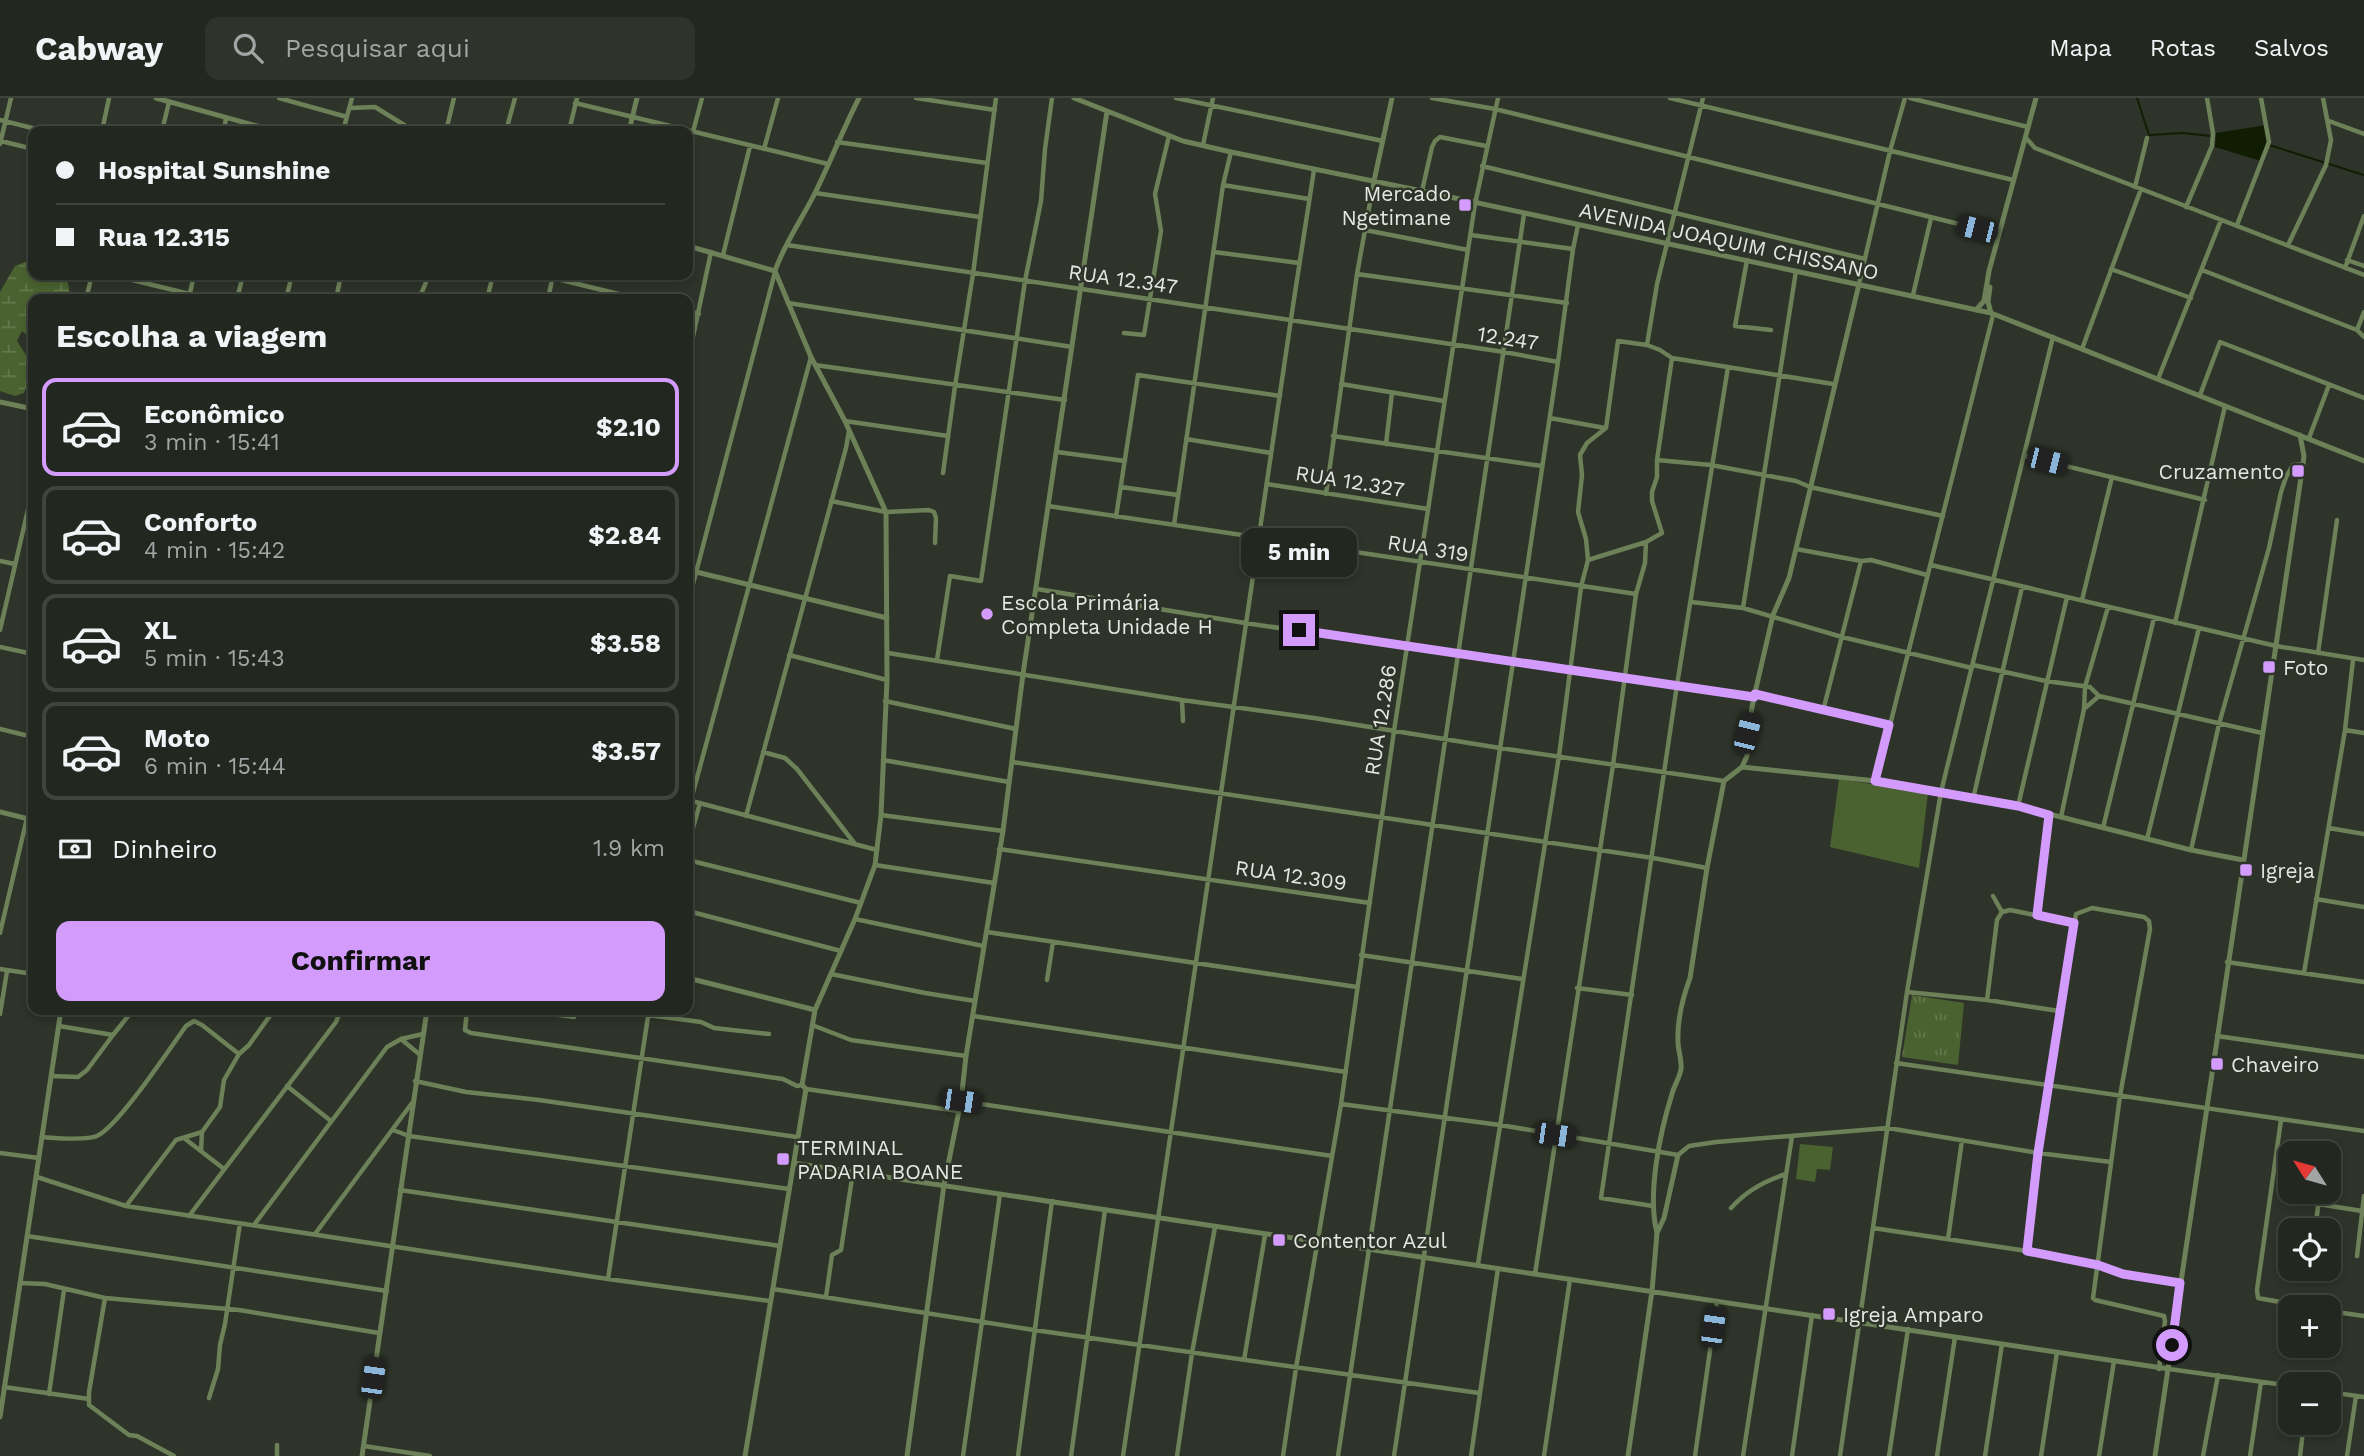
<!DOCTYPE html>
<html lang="pt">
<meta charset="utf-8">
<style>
:root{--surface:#22271f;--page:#2e332c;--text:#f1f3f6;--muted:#a2a5a4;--line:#3f443d;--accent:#d39cfc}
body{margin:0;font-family:"Work Sans",sans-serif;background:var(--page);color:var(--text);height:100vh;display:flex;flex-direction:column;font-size:26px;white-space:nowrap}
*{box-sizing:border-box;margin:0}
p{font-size:23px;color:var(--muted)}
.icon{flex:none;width:38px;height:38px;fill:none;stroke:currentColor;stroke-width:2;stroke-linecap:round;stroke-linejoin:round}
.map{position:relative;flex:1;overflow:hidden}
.side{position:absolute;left:28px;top:196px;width:665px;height:721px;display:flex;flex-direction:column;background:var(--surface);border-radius:14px;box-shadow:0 4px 10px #0003,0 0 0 2px var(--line)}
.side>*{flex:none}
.hud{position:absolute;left:28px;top:28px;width:665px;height:154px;border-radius:14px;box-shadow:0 4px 10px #0003,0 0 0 2px var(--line);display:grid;align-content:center;height:154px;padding:0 28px;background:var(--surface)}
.needle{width:46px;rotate:307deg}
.buttons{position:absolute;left:2278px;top:1043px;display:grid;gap:14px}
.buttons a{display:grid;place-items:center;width:63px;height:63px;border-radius:14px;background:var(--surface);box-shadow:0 4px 10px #0003,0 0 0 2px var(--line);font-size:35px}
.end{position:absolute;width:32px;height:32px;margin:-16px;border:9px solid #d39cfc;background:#111;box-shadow:0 0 0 4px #111}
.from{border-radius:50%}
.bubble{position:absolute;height:49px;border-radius:14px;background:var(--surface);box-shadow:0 4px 10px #0003,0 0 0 2px var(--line);font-size:23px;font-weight:700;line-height:49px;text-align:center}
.car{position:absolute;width:21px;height:42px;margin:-21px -10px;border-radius:9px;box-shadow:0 0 5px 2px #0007;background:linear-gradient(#222 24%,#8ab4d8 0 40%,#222 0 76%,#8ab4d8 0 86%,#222 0)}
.hud b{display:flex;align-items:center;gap:24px;height:66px;font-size:26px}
.hud b+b{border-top:2px solid var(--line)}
.hud i{width:18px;height:18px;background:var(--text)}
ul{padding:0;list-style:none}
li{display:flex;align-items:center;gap:21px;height:98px;margin:0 14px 10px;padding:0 14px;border:4px solid var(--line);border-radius:14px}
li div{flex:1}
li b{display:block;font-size:26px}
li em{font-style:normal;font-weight:700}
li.current{border-color:var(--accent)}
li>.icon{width:63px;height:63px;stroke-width:1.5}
h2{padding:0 28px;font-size:32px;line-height:84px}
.pay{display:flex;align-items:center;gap:18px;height:77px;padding:0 28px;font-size:26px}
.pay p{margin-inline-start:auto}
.action{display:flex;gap:14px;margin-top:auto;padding:14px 28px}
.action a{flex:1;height:80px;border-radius:14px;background:var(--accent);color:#111;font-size:28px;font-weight:700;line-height:80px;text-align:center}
header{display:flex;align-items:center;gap:42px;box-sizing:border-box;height:98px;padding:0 35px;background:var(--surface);border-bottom:2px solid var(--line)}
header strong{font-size:33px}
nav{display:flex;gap:38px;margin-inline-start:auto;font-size:24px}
.search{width:490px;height:63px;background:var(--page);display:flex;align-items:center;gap:18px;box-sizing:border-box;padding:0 24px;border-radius:14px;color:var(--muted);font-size:26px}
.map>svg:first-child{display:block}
</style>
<header>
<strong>Cabway</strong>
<div class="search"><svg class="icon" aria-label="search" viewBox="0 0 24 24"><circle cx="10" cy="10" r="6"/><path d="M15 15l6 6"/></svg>Pesquisar aqui</div>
<nav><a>Mapa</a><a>Rotas</a><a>Salvos</a></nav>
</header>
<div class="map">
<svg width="2364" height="1358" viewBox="0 0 2364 1358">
<defs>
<pattern id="wetland-marsh" width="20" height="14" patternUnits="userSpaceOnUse" patternTransform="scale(1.75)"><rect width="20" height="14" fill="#4a622f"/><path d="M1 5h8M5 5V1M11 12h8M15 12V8" fill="none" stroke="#64784d"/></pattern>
<pattern id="park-tufts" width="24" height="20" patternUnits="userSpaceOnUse" patternTransform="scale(1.75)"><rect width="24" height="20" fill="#4a622f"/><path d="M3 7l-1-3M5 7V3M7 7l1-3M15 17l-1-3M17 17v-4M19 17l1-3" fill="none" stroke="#64784d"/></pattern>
</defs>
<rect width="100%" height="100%" fill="#2e3429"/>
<path fill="#4a622f" d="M1839,681L1928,695L1919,770L1830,749Z
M1800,1046L1833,1049L1830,1072L1817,1071L1815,1084L1796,1081Z"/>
<path fill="url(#wetland-marsh)" d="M25,164L33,165V177H65L67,180L71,201H33V242L22,233L17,243L33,268V272L24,295L15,298L0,293V194L15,168Z"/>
<path fill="url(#park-tufts)" d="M1912,897L1964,905L1958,967L1902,959Z"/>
<path fill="#111d03" d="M2266,27L2268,43L2261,63L2215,49L2216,35Z"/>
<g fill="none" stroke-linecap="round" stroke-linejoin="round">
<path stroke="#111d03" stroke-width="2" d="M2137,0L2149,37L2183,35L2211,38
M2269,47L2364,77"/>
<path stroke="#6d8159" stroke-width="4.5" d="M279,0L347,19
M916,0L995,12
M1176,0L1383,43
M1432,0L1495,11L1999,136
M1670,0L2013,82
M1703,0L1657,186L1647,247L1660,252L1672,260L1833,286
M1910,0L2028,29
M575,5L828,66
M350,10L375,9L414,33
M0,22L44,33
M2329,23L2364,36
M102,33L109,0
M162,33L169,4
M224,33L226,20
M343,33L352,0
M446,33L454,0
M506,33L515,0
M569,33L577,0
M693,34L702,0
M2026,40L2035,50L2364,177
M1,43L33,51
M837,44L987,65
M0,46L11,0
M1203,47L1213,0
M764,51L778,0
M1482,68L1865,161
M1223,87L1309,101
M2135,89L2147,40
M1422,93L1432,49L1435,43L1440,39L1486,48
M815,95L980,119
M2186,109L2212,48L2213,35L2207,0
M2237,127L2269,44L2261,0
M1365,132L1468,152
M1471,137L1573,151
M787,147L1504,254L1558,264
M2288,147L2326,67L2331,42L2323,0
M1214,154L1299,165
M723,157L750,48
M1747,162L1735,228L1771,232
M2347,162L2364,168
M2345,170L2364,118
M2111,171L2191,200
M2202,172L2357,232L2364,239
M1357,176L1567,205
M112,177L210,201
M553,180L639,201
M1859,186L1890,53L1905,0
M190,195L194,177
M1913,197L1931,120
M86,201L92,177
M237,201L243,177
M286,201L292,177
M336,201L341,177
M419,201L429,177
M487,201L493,177
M548,201L553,177
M788,205L1072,249
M688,213L699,216
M2357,232L2364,214
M1124,235L1144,237L1161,133L1155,96L1169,38
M2082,251L2141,91
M688,262L711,154
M815,267L1065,302
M2158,281L2221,122
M1341,286L1444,303
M2200,297L2220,244L2364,300
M1550,320L1605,330
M845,323L948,338
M1333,338L1542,368
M2309,340L2329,287
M1186,341L1271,355
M1386,346L1392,295
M1057,354L1125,363
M2025,358L2205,402
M1657,362L1711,367L1796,383L1810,389L1943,418
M943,375L955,288L973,176L996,0
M1267,386L1428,411
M1121,389L1178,397
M1326,396L1357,176L1374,83
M831,403L886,414L929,412L934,414L936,420L935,445
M1048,408L1636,496
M1116,419L1138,277L1280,298
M1174,427L1223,87L1231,54
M1796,451L1861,463L1871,462L1927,477
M1588,462L1646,444
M0,463L15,466
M1931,467L2276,548L2364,562
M1037,491L1245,525L1754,599
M2082,502L2112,379
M1691,504L1743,510L1842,539L1972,570
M688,505L775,174
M1743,510L1796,173
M2175,525L2225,308
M0,532L33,390
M0,549L33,556
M888,555L1182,602L1314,620L1500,650L1724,683
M2318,555L2337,422
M789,557L887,582
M937,562L950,478L981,483L1025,183L1041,103L1045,51L1052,0
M1973,567L2046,583L2090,589L2099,598
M1755,596L1889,627
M1182,602L1183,623
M885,603L1016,631
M2084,611L2099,598L2262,635
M1823,613L1861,463
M0,631L33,639
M2345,632L2364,635
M763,654L785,660L797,671L855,746
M883,662L1009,684
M1012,664L1653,760L1707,770
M1876,683L1993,217
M1973,701L2022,489
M688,702L877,752
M691,702L811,259
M2018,708L2067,499
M881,717L1003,733
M746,718L846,350L849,333
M2061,719L2084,611L2085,589L2108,509
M2103,730L2154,520
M2329,730L2364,736
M2147,741L2199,530
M688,748L700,705
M999,751L1370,805
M2191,752L2219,626L2269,450L2281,394L2286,379L2293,367L2303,366
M688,762L861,805
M875,767L994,785
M1993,798L2002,814
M2316,801L2364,809
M688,813L841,853
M2037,817L2049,717
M855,821L983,848
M987,834L1357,889
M0,835L27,720
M1361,857L1522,881
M2227,864L2364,884
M0,871L33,876
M2304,875L2345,632L2353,562
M831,876L925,895L975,903
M1047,882L1053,844
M1577,890L1632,897
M1907,894L1987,902L2059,913
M1987,902L1997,822L2002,814L2010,812L2074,825
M467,912L465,932L471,935L783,981L797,988L802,987
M522,912L574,919
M0,916L7,873
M648,917L701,924L714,930L769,936
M973,918L1346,974
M812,927L851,942L966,958
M59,928L113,937L133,912
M2217,938L2364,959
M401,941L419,956
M1896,965L2364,1033
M51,978L78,979L87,972L113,937
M415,983L466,994L539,1002L797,1039
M287,988L331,1023
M806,991L958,1013
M961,1003L1332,1058
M1341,1006L1500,1027L1678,1057L1689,1048L1716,1044L1888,1030L2038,1055L2111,1064
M2281,1022L2257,1192L2258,1200L2308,1209
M393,1032L409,1038L789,1091
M42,1039C56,1040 85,1043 97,1038C118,1029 170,950 186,928L194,923L202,927L239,956
M184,1040L224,1071
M201,1053L202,1034
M0,1055L39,1060
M37,1079L126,1108L608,1181L770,1203
M400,1092L780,1148
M2318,1106L2362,1113
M126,1108L176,1042L202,1034L220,1009L224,982L239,956L249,947L274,912
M1653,1108L1601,1100L1677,587L1728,269
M1731,1110C1746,1093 1764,1083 1786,1076
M189,1118L336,924L341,912
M254,1127L387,949L401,941L423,936
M1873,1130L2027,1153L2098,1167L2123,1176L2181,1185
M2315,1132L2320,1094
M315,1136L412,1005
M27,1138L387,1193
M1948,1141L1962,1042
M2027,1153L2038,1055L2076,816L2092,810L2144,819L2149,823L2150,831L2120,998L2093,1200L2095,1202L2164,1218L2165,1223L2159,1271
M2357,1158L2364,1098
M1478,1166L1559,658L1581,489L1588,462L1586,441L1578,414L1582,377L1580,357L1587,345L1606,330L1618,243L1647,247
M1535,1176L1613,667L1636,496L1645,465L1646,444L1662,435L1652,403V394L1657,379V362L1672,260
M608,1181L649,912
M20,1185L45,1186L105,1200L239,1212L379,1235
M773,1191L1034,1232L1479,1295
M826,1199L832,1157L841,1152L853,1074
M105,1200L89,1294V1307L129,1337L137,1338L174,1358
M2329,1213L2364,1218
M1244,1262L1265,1137
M2169,1271L2291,1288
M4,1289L89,1301
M2329,1294L2364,1299
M49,1296L64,1192
M209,1300L218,1271L220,1247L225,1226L240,1125
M277,1347V1358
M364,1348L430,1358
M963,1358L1000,1096
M1018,1358L1052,1103
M1071,1358L1105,1112
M1123,1358C1187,929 1247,500 1314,72
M1177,1358L1192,1255L1215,1129
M1283,1358L1296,1270L1341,1006L1394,633L1475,106L1498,0
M1338,1358L1524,116
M1394,1358L1558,264L1573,151L1578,127
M1471,1358L1498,1170
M1544,1358L1570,1181
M1695,1358L1717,1203
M1743,1358L1792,1038
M1792,1358L1812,1217
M1840,1358L1907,894L1941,694L2053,239
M1889,1358L1908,1231
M1937,1358L1955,1239
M1985,1358L2002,1246
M2041,1358L2057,1254
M2099,1358L2114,1263
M2203,1358L2218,1277
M2250,1358L2261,1284
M2300,1358L2304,1325
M2347,1358L2356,1298"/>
<path stroke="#6d8159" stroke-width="5" d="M156,0L275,33
M1074,0L1183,43L1231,54L1422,93L1991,215L2364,363
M629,33L637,0
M1374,83L1392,0
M688,148L775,173
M1990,189L1988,204L1991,215
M1976,212L1984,203L1989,173L2036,0
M0,304L33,311
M688,472L887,520
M1742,669L1876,683L2018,708L2191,752L2243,762
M0,714L33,722
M688,880L815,912
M793,1065L2169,1271
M1657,1135C1647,1096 1660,1034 1672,996C1674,988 1680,979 1681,971C1682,962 1678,952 1678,944C1677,923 1683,899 1690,880L1707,770L1724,683L1742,669L1747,658V635L1754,599L1773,517L1789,480L1859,186
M0,1319L61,912
M362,1358L427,912
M745,1358L806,991L802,987L815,912L855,821L875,767L881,717L887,582L886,414L845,323L811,259L775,173C784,146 802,121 815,95C831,63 843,31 859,0
M907,1358L944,1087L961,1003L966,958L1003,733L1023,576L1107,13
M1628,1358L1652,1193L1657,1135L1664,1120L1678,1057
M2155,1358L2303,366L2304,358L2300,337"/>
</g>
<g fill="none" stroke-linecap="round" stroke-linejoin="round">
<path stroke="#d39cfc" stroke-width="9" d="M1299,532L1754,599L1755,596L1889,627L1875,683L2018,708L2049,717L2037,817L2074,825L2038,1055L2027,1153L2098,1167L2123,1176L2180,1185L2172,1247"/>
</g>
<g fill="#d39cfc" stroke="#2e3429" stroke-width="2.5">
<rect x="1458" y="100" width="14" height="14" rx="3.5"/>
<rect x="2291" y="366" width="14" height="14" rx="3.5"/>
<circle cx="987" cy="516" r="7"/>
<rect x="2262" y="562" width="14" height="14" rx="3.5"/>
<rect x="2239" y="765" width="14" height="14" rx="3.5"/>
<rect x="2210" y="959" width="14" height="14" rx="3.5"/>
<rect x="776" y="1054" width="14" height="14" rx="3.5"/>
<rect x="1272" y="1135" width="14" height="14" rx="3.5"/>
<rect x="1822" y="1209" width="14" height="14" rx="3.5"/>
</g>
<g text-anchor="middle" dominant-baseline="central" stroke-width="5" stroke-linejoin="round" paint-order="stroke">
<g font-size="21" fill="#e4e8e1" stroke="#2e3429" text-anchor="start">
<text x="1451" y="95" text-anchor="end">Mercado<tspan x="1451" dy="24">Ngetimane</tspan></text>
<text x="2284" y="373" text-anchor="end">Cruzamento</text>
<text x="1001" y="504">Escola Primária<tspan x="1001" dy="24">Completa Unidade H</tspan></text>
<text x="2283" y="569">Foto</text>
<text x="2260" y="772">Igreja</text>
<text x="2231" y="966">Chaveiro</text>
<text x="797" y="1049">TERMINAL<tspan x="797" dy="24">PADARIA BOANE</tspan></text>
<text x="1293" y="1142">Contentor Azul</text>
<text x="1843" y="1216">Igreja Amparo</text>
</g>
<g font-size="21" fill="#e4e8e1" stroke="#2e3429">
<text transform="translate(1729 143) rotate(12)">AVENIDA JOAQUIM CHISSANO</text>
<text transform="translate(1123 181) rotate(8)">RUA 12.347</text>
<text transform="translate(1508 240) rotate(9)">12.247</text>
<text transform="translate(1350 383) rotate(9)">RUA 12.327</text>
<text transform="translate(1428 450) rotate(9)">RUA 319</text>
<text transform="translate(1380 622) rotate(-81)">RUA 12.286</text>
<text transform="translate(1291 777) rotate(8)">RUA 12.309</text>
</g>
</g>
</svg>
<div class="buttons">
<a><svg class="needle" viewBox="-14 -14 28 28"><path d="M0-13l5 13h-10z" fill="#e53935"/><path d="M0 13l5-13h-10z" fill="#a2a5a4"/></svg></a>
<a><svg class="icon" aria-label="locate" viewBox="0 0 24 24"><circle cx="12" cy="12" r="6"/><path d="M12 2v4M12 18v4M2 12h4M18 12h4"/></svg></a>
<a>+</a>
<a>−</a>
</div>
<i class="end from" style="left:2172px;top:1247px"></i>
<i class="end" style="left:1299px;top:532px"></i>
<div class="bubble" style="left:1241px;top:430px;width:116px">5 min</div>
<i class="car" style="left:1977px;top:131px;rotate:284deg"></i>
<i class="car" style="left:2047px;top:363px;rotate:104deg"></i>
<i class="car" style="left:1747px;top:635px;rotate:14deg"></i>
<i class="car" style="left:961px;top:1003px;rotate:98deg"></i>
<i class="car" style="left:1555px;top:1037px;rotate:98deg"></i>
<i class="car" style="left:1713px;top:1229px;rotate:8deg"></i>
<i class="car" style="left:373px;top:1280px;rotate:8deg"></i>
<div class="hud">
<b><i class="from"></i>Hospital Sunshine</b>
<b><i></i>Rua 12.315</b>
</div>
<section class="side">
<h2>Escolha a viagem</h2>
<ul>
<li class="current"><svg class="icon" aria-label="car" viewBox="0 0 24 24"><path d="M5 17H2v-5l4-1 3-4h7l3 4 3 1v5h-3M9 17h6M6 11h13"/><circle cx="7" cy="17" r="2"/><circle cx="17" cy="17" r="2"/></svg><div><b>Econômico</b><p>3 min · 15:41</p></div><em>$2.10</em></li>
<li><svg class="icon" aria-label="car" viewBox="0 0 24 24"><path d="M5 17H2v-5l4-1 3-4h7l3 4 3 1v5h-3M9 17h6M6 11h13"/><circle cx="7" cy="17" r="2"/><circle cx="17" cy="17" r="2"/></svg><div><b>Conforto</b><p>4 min · 15:42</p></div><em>$2.84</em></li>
<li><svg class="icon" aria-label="car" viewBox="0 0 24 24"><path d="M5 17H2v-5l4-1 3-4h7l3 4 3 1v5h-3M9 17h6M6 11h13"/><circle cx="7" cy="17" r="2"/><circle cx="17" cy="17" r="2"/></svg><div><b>XL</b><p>5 min · 15:43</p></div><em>$3.58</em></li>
<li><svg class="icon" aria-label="car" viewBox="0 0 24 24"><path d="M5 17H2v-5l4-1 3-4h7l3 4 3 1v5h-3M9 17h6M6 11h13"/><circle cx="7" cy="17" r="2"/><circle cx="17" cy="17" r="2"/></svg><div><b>Moto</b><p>6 min · 15:44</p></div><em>$3.57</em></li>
</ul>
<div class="pay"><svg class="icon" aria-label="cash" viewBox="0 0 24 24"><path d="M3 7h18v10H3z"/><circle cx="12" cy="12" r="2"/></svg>Dinheiro<p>1.9 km</p></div>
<div class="action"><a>Confirmar</a></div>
</section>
</div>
